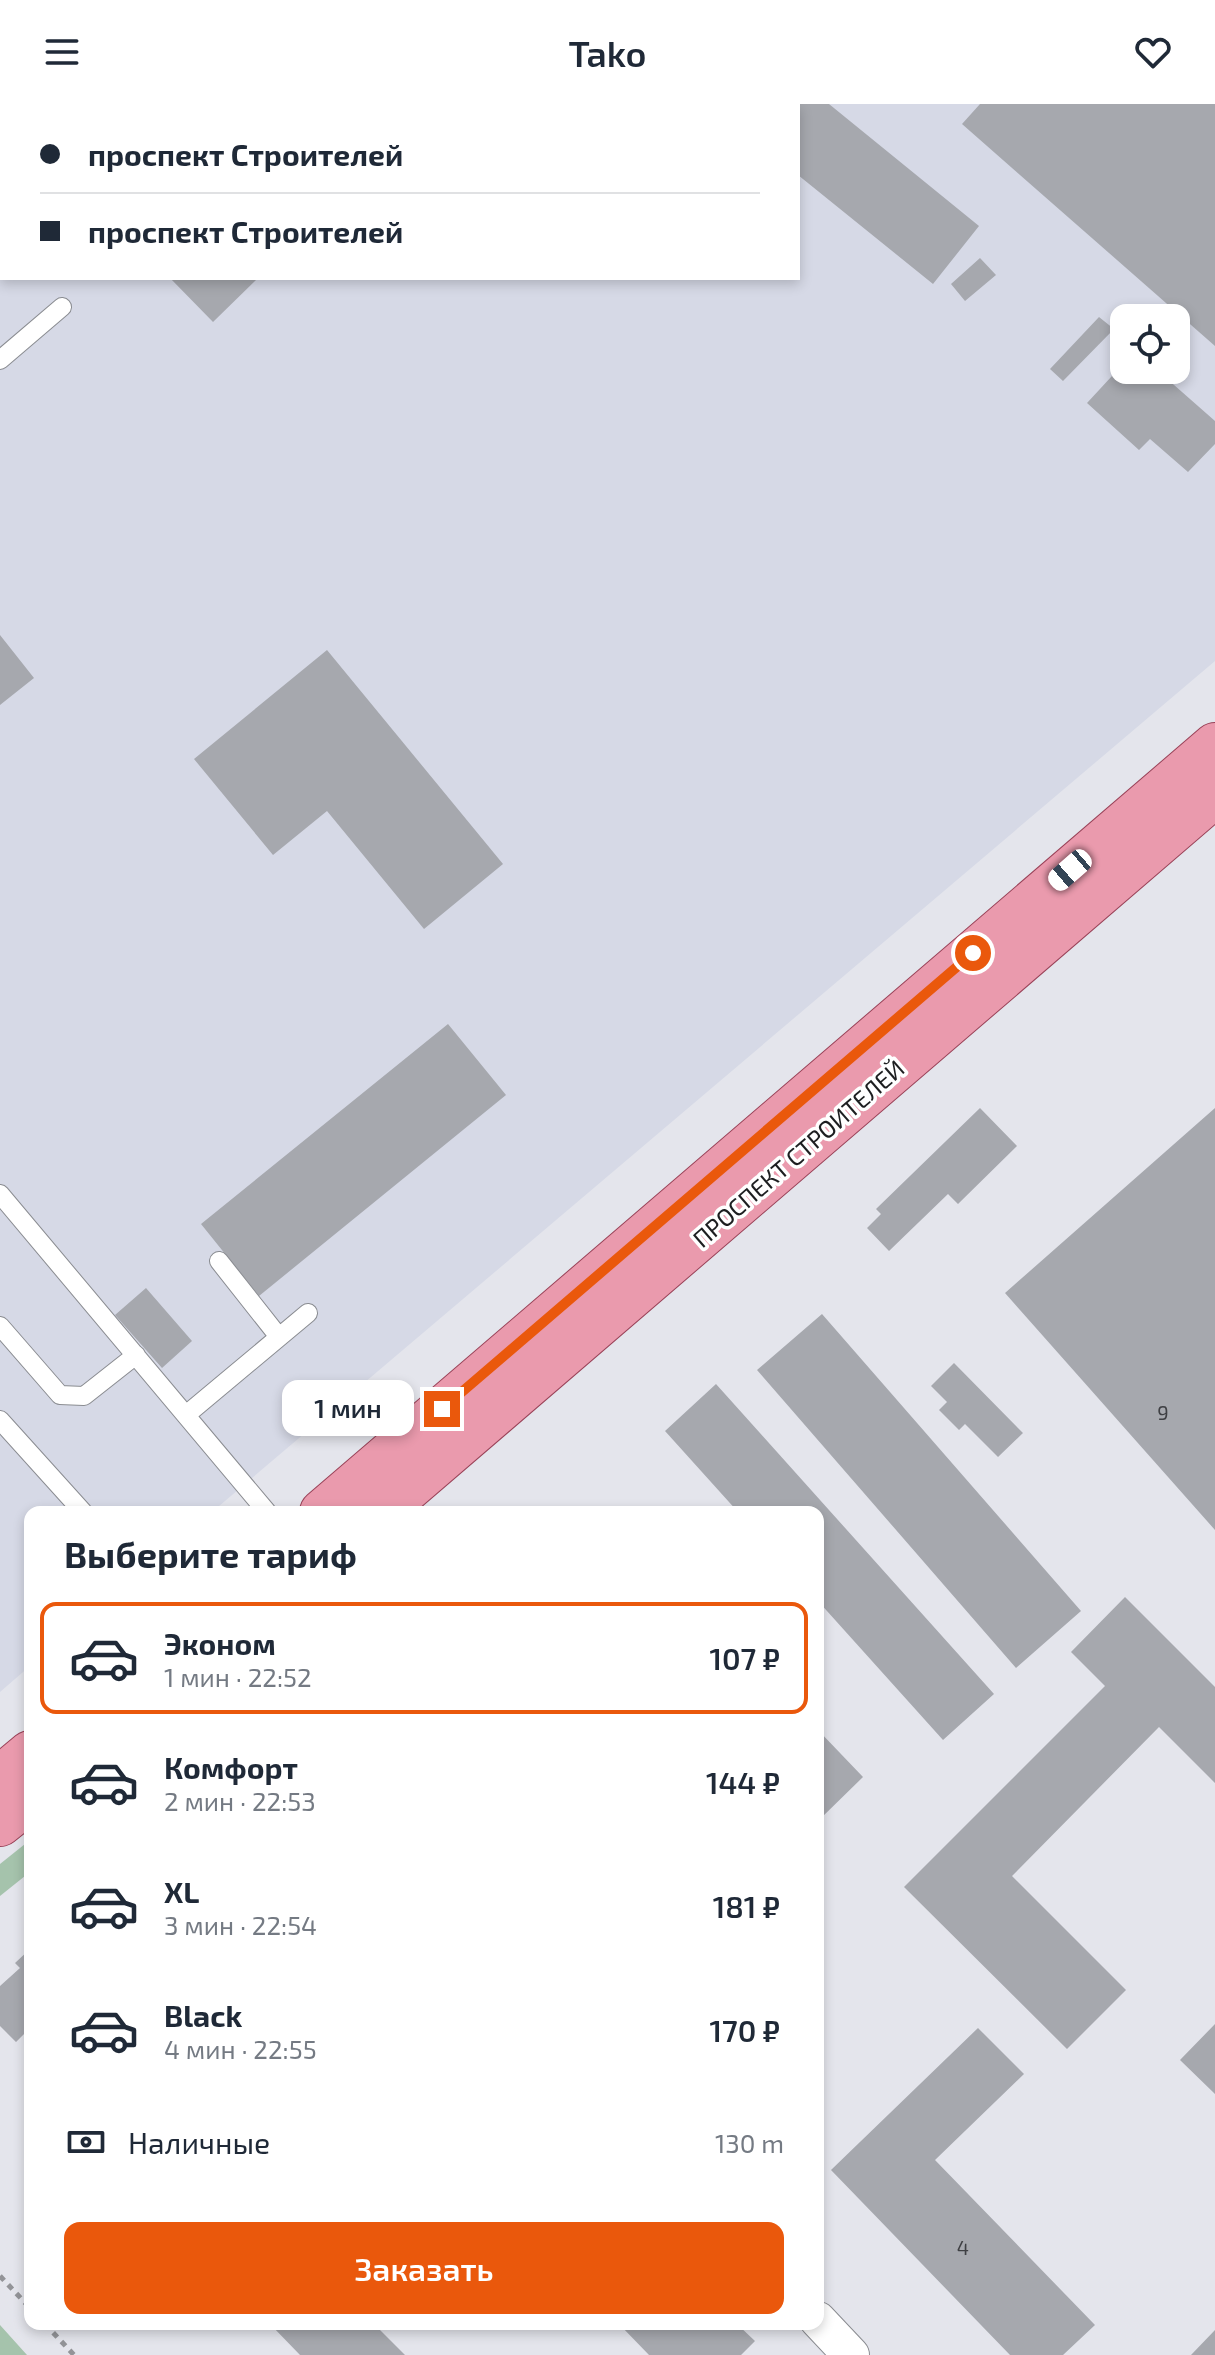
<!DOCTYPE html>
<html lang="ru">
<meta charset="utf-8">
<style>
:root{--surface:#fff;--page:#f6f6f7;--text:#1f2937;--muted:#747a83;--line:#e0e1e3;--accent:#ea580c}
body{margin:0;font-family:"Exo 2",sans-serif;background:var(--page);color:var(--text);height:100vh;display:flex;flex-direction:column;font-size:30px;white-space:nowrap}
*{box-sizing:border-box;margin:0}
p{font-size:26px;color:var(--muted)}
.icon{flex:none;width:44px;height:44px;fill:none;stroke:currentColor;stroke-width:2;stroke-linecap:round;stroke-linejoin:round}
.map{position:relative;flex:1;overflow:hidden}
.drawer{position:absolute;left:24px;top:1402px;width:800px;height:824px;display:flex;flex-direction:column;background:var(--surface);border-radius:16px;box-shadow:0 4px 12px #0003}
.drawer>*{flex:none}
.banner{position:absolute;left:0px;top:0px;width:800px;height:176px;box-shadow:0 4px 12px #0003;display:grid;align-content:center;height:176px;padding:0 40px;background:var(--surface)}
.fabs{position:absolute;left:1110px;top:200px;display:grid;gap:16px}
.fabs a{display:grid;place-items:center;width:80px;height:80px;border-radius:16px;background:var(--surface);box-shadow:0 4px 12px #0003;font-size:40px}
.end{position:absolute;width:36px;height:36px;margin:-18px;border:10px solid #ea580c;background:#fff;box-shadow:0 0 0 4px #fff}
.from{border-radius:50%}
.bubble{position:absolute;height:56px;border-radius:16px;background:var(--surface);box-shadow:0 4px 12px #0003;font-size:26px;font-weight:600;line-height:56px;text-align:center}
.car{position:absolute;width:24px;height:48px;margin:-24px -12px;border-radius:10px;box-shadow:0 0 6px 2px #0007;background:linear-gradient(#fff 24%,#345 0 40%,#fff 0 76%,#345 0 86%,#fff 0)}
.banner b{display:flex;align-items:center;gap:28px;height:76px;font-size:30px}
.banner b+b{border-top:2px solid var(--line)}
.banner i{width:20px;height:20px;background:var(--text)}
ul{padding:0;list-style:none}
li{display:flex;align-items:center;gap:24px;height:112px;margin:0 16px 12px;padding:0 24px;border:4px solid transparent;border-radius:16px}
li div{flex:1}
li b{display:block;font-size:30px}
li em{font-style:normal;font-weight:600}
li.current{border-color:var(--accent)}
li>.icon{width:72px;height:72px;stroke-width:1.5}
h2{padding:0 40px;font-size:36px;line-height:96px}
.pay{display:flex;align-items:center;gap:20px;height:88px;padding:0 40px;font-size:30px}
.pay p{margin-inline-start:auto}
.button{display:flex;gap:16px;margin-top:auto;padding:16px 40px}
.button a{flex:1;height:92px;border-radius:16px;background:var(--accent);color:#fff;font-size:32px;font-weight:600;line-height:92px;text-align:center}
header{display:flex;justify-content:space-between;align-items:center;height:104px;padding:0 40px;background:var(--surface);font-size:36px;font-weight:600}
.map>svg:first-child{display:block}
</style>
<header><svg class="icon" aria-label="menu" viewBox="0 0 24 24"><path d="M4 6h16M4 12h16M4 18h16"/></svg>Tako<svg class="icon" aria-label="heart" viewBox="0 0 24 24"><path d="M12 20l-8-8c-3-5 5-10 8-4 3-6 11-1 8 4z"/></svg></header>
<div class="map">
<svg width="1215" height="2251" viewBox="0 0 1215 2251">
<rect width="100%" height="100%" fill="#e4e5ec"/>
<path fill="#d6d9e6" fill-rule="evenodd" d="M0,0H1215V557L212,1408H30V1562L0,1588ZM2,2H798V174H2ZM1124,214H1176V266H1124Z"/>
<path fill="#a5c3ac" d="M30,1736V1768L0,1792V1760Z
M0,2221L27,2251H0Z"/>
<path fill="#a6a8ae" d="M798,0H829L979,122L933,180L798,71Z
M980,0H1215V242L962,20Z
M980,154L996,171L965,197L951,180Z
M170,174H258L213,218Z
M1099,213L1114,225L1063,277L1050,265Z
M1124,259V266H1157L1215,317V340L1188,368L1150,335L1139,346L1087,299Z
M0,531L34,574L0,601Z
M327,546L503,760L424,825L327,707L273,751L194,655Z
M448,920L506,991L259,1192L201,1120Z
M980,1004L1017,1042L958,1100L948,1090L889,1147L867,1124L881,1110L876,1105Z
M1215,1004V1426L1005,1189Z
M146,1184L192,1237L162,1264L115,1211Z
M822,1210L1081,1507L1016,1564L757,1266Z
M954,1259L1023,1329L998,1353L965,1320L959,1326L939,1306L947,1298L931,1282Z
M716,1280L994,1590L943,1636L818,1497V1408H738L665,1327Z
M1125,1493L1215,1583V1679L1159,1623L1012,1772L1126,1886L1067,1945L904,1783L1105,1582L1071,1548Z
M818,1626L863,1673L818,1717Z
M30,1845V1924L16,1938L0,1922V1882L20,1864L15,1859Z
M1215,1920V1990L1180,1956Z
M978,1924L1024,1970L935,2056L1095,2221L1063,2251H1010L831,2066Z
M270,2220H374L405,2251H300Z
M619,2220H737L755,2237L741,2251H649Z
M1215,2226V2251H1191Z"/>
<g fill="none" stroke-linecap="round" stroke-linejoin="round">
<g stroke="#8a8c91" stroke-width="20">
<path id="service" d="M294,0L296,2
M0,256L62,203
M0,1090L267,1408
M219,1157L279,1233
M0,1222L60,1291L84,1292L136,1251
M186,1311L308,1209
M0,1316L83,1408"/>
</g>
<g stroke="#8a8c91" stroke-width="38">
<path id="minor" d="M818,2216L851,2251"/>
</g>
<g stroke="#994258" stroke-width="46">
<path id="primary" d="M322,1408L1215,641
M381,1408L1215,691
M0,1674L30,1649
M0,1720L30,1696"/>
</g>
<path stroke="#939498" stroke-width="5" stroke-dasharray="6 6" stroke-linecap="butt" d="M0,2172L30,2204
M45,2220L74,2251"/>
<use href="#service" stroke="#fff" stroke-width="18"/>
<use href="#minor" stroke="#fff" stroke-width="36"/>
<use href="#primary" stroke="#ea9aad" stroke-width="44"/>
</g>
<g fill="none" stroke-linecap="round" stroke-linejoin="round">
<path stroke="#ea580c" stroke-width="10" d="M442,1305L973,849"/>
</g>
<g text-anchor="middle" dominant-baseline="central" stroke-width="7" stroke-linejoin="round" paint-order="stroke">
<g font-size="20" fill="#3f4044">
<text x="1163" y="1308">9</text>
<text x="963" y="2143">4</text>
</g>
<g font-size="24" fill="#1d1e20" stroke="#fff">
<text transform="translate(798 1049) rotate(-41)">ПРОСПЕКТ СТРОИТЕЛЕЙ</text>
</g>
</g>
</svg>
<div class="fabs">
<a><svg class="icon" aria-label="locate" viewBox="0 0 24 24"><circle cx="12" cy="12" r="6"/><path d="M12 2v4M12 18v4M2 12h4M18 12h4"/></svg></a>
</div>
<i class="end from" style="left:973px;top:849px"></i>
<i class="end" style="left:442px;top:1305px"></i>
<div class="bubble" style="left:282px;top:1276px;width:132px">1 мин</div>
<i class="car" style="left:1070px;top:766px;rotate:229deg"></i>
<div class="banner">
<b><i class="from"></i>проспект Строителей</b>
<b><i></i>проспект Строителей</b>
</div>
<section class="drawer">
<h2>Выберите тариф</h2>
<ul>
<li class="current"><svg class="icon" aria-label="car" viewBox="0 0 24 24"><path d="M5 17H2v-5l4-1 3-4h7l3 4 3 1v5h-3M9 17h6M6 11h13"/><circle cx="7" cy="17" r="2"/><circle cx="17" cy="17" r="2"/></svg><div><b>Эконом</b><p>1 мин · 22:52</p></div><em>107 ₽</em></li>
<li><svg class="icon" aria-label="car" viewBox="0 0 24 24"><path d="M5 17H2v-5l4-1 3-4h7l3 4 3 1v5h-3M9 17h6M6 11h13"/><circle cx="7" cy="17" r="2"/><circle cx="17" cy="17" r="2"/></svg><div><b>Комфорт</b><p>2 мин · 22:53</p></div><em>144 ₽</em></li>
<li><svg class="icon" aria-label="car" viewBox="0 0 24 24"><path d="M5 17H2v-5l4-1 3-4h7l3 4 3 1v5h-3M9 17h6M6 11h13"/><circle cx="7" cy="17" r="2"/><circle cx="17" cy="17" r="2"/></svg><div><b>XL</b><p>3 мин · 22:54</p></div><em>181 ₽</em></li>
<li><svg class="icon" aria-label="car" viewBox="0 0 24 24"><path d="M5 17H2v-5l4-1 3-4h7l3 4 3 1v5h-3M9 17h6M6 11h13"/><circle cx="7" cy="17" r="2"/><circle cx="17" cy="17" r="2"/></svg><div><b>Black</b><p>4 мин · 22:55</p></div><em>170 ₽</em></li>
</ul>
<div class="pay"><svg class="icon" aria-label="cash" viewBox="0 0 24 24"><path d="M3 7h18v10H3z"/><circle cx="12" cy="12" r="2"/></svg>Наличные<p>130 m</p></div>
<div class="button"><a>Заказать</a></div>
</section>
</div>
